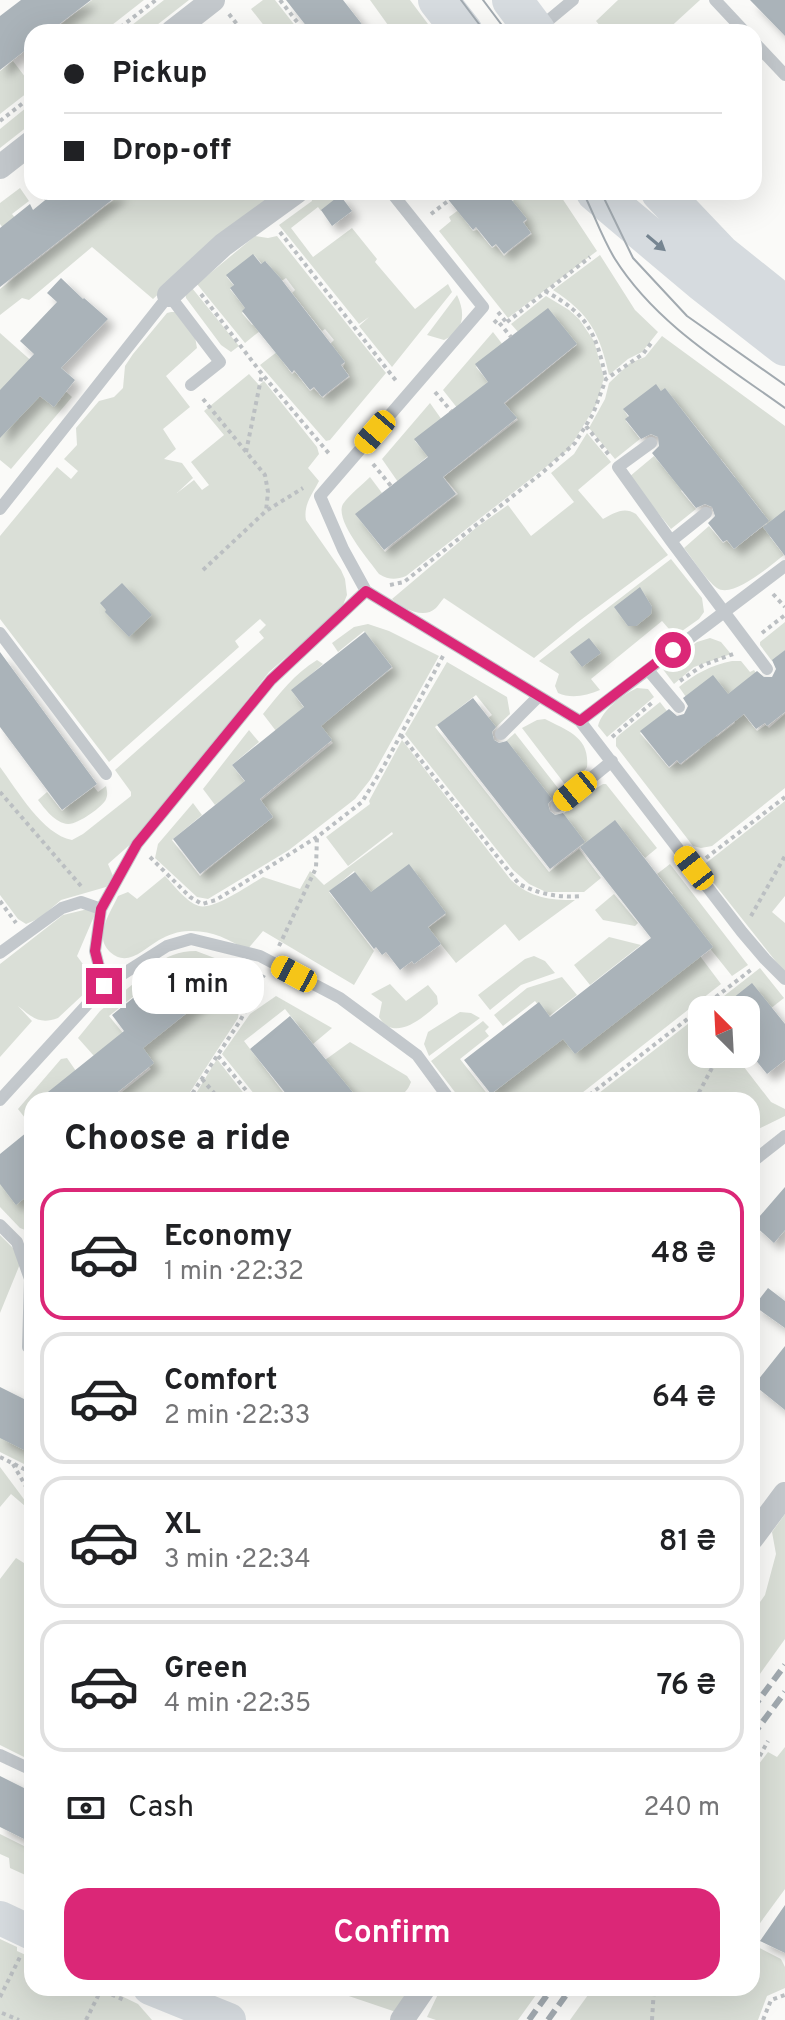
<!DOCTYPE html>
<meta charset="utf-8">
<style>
:root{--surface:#fff;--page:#f2f2f2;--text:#202124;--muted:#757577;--line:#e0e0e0;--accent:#db2777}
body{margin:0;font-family:Overpass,sans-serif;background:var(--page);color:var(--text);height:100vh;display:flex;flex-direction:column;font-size:30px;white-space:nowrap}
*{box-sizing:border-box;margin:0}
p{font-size:26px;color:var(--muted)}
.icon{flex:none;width:44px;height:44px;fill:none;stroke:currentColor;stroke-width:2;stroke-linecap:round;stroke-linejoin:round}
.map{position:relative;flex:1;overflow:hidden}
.sheet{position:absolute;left:24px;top:1092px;width:736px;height:904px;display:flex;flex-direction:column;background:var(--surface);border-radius:24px;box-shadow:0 8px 32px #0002}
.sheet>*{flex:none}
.guide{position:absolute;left:24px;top:24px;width:738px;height:176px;border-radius:24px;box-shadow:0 8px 32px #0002;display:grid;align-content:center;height:176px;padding:0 40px;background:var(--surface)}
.needle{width:52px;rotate:336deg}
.fabs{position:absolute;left:688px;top:996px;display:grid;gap:16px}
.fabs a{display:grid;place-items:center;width:72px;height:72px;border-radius:16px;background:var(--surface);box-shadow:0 8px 32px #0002;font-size:40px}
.end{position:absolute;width:36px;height:36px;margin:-18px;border:10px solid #db2777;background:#fff;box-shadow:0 0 0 4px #fff}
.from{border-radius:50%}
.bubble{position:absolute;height:56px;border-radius:24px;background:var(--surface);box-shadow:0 8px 32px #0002;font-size:26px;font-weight:600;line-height:56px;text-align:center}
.car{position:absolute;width:24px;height:48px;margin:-24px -12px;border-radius:10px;box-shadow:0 0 6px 2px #0007;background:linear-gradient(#f5c518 24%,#345 0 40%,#f5c518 0 76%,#345 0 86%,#f5c518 0)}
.guide b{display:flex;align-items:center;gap:28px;height:76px;font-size:30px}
.guide b+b{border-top:2px solid var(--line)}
.guide i{width:20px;height:20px;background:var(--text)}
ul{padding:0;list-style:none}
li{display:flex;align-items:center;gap:24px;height:132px;margin:0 16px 12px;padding:0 24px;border:4px solid var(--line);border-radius:24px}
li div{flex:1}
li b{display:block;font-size:30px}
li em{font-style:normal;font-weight:600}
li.selected{border-color:var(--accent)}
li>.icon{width:72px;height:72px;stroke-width:1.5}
h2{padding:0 40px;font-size:36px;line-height:96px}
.pay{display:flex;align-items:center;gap:20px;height:88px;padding:0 40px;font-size:30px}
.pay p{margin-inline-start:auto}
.button{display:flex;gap:16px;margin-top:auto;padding:16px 40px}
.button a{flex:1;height:92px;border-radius:24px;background:var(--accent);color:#fff;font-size:32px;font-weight:600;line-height:92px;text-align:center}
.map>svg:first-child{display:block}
</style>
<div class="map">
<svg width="785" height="2020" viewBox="0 0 785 2020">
<defs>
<filter id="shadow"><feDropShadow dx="7" dy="7" stdDeviation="4" flood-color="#0004"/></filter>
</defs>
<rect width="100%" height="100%" fill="#fafaf8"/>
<path fill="#dadfd7" d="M92,0H144L103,32H51Z
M164,0H189L148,32H123Z
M263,0H275L300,32H269L251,9Z
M370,0H410L434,32H393Z
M618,0H700L665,32H605L596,21Z
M13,61L32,86V89L0,114V71Z
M32,103V123L0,148V129Z
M20,188L29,201L12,214L16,219L3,228L0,224V203Z
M124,192H286L187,268L153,299L92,247L29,300L22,298L0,315V289Z
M311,192H347L321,211L318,207L291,228L313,257L352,228L377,259L375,262L415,309L448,284L452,292L392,367L359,326L369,317L359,324L279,225L312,201Z
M511,192H558L597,251L508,318L439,231L451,221L449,217L464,206L465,220L473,231L477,230L492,248L496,246L504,256L532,234L524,224L527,220L518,209L509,203L516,199Z
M255,236L268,238L277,236L386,373L330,440L326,441L260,365L282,348L289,357L283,362L292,374L295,372L310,391L314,389L323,398L350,377L343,367L345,363L337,352L328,346L334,340L325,329L322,331L292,293L295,290L286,278L277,284L275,274L266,262L262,264L254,255L227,277L234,286L230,289L246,309L242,313L252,325L260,319L266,326L245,343L197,284Z
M600,255L635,310L658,332L642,352L628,359L609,375C599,333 591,315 553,290Z
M192,288L239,346L231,352L221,345L186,298L185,292Z
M457,295C466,314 464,331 444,340L427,335Z
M546,296L569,310L579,319L594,341L604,378L596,405L569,449L406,576C396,580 389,580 379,574C369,560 334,520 343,504C350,494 362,485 370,477L382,493L356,515L385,552L458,494L444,477L518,420L505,404L577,345L549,310L519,333L511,324Z
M171,312H175L195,337L197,348L166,376L190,407L163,429L176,449L164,459L182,463L193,478L177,493L194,480L202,490L209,485L191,462L224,435L204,411L249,374L259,385L264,381L317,447L319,454L308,468L319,481C313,493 303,505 306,520L341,570L345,579L347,595L341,610L269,672L142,834L108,864L113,876L106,887L61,900L40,918L26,924L18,919L0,895V767C18,791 42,834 72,840L83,834L131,796V792L115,770L264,638L259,632L266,625L260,619L235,641L239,647L109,762L0,619V536L57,467L71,479L78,471L64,459L77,445L76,428L99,401L114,397L123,388L125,366L133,354L167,313Z
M493,332L503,345L476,367L489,383L458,409L443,390Z
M0,333L72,397L11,469L0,460Z
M662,336L785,426V512L768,525L760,515L763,513L749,495L733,480L735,477L721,459L718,461L708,442L666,390L662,392L656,385L624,410L629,418L626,421L640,439L615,459L589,428L605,399L609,383L630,363L645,357Z
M430,403L442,420L415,441L428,456L398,482L382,459Z
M587,433L611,462L578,490L603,519C614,513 624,506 636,514L668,555L578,622L534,658L444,598C441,601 439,605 436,608C423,620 403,608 392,599L477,527L508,505L531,536L574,502L551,473L574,454Z
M654,456L668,473L671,471L684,488L681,491L696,509L671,529L629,477Z
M765,525L773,535L770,537L784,555C771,565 733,599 717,588C707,581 692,558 684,548L709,526L723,543L727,541L734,549Z
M671,559L702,598L704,612L699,619L675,636L662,621L591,679L600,690C586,696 571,699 558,693L555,686L559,674L539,661Z
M785,622V650L772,661L760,645V642Z
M368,624L389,631L439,656L370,780L355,799L289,850L208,899L197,897L155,858L158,844L193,803L202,815L172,840L200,876L273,817L261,801L333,743L319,727L393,668L364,631L338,652L332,643L354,627Z
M710,638L721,642L731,654L694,667L674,684L662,668L697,642Z
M317,660L323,664L292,691L304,708L276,731L263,714C280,693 294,674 317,660Z
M732,661H741L750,672L754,670L756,673L729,695L686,697L679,687C695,674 711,665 732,661Z
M447,662L507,697L510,714L494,729L487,719L492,715L476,695L435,727L549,872L579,849L601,878L584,892H546L529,884L513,870L405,734Z
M637,688L648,689L654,697L607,737L598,726C602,710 622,695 637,688Z
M660,702L667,711L640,733L669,768L678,762L681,765L700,750L698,747L714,735L717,737L735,723L734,720L742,713L757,731L766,725L769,728L785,714V788L712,846L701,848L693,846L616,746V738L619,735Z
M545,719C568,731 590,737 587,767L580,777L567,787L522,728L537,720Z
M249,730L259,742L232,765L245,782L215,805L203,789Z
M515,733L561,792L550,800L505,742Z
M402,740L511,880C531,898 549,900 575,900L519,941L505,924L456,963L428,928L446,915L410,866L372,894L354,871L329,892L374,951L354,985L263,931L247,950C228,939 211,930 189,931C178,931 168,935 159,940C144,949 127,968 110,952C93,936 110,914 118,896L128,892L137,899L165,876C174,885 186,902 199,906C214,910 249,885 263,877L300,889L310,871L324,885L393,834L392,832L348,866L326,837L370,804L369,801Z
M603,784H606L657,848L645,858L614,821L584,845L562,815L582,797Z
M106,786C107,791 108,794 106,799C104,806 77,825 68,824C55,823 45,809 38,800L47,792L62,811L94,787L98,792Z
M785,801V896L772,912L785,923V973L701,867Z
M670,864L748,965L732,976L669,897L673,894L657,874Z
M614,894L638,923L635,926L603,920L595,910Z
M88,909L93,910L95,914L77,956L90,974L88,990L58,1018C39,1025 32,1017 18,1006L32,1021L0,1057V964L63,915Z
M609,937L641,945L590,985L574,965Z
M196,951L220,960L235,972L240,982L241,995L238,1018L185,1100H112L151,1069L137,1052L211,994L183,958L160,975L153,967C167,956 178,951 196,951Z
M534,956L545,961L555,973L521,985L490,1010L478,995L525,959Z
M700,956L721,984L573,1100H461L431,1061L483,1021L489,1027L485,1031L489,1036L460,1059L489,1096L563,1038L575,1053Z
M760,968L784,998L746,1028V1010H706Z
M562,977L577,995L548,1017L535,1001L503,1026L494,1015L527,988Z
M133,984L139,992L109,1016L123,1033L94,1056L78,1038L100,1011Z
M390,984L406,1001L428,985L437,996L438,1004C423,1018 394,1043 379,1017L382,1002L371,994Z
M276,996L332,1028L313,1044L285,1009L244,1041L289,1100H259L222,1054L250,1014Z
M460,1012L471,1013L480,1018L429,1056L424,1044L428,1032Z
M702,1013V1054H734L771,1102L785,1109V1116L752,1132V1100H590Z
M350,1042L407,1076L411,1082C403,1105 376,1100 355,1100L325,1060Z
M67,1058L76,1071L57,1100H32V1127L18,1109L61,1059Z
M217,1059L249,1100H192Z
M0,1179L32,1191V1227L25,1230L20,1228L0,1207Z
M0,1235L17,1252L20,1264L0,1313Z
M0,1436L32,1452V1468L0,1452Z
M0,1467L32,1510V1512L11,1494L0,1507Z
M785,1514V1639L752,1685V1613L765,1595L776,1554L772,1532Z
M16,1558L32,1568V1761L0,1745V1579Z
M785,1747V1889L752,1934V1773L768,1752L777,1757Z
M0,1834L32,1850V1878L10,1868L9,1858L0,1854Z
M0,1939L17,1947V1951L28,1956L32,1954V1988H100L106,1991L107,1989L138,2004L152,2020H0Z
M752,1944L781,1959L785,1967V1988L767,1996L758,2020H570L593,1988H752Z
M325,1988H413L396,2012Z
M441,1988H541L518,2020H436L427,2017Z"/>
<path fill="#aab3b9" filter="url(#shadow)" d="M21,0H91L49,32H32V45L0,70V16Z
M286,0H343L368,32H311Z
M750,0H785V36Z
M55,192H122L0,287V228L30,204L33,210Z
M442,192H505L527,219L523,222L531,233L504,254L496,244L492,247L476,227L473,230Z
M340,195L352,211L332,226L321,210Z
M253,254L261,264L265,261L281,279L345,362L341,365L349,376L322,397L314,387L310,390L294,370L292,373L242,311L245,308L230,288L234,285L226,275Z
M61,278L83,299L84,298L108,319L61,368L75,380L54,407L40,396L0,438V390L34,354L20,341L57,302L47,293Z
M548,308L577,344L504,403L517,418L443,477L456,494L384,550L355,514L428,457L414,439L488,382L475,364Z
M656,384L661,391L665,388L769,521L734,549L727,540L723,542L708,523L715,516L712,507L705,504L696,508L652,453L659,446L658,437L651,434L641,439L625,419L629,416L623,409Z
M785,510V556L763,527Z
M122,583L152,615L129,637L105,612L106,610L100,603Z
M640,587L652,607L651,614L636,626H628L614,607Z
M365,632L392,667L321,726L332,740L260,799L273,817L200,874L173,839L245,781L232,765L304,707L291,690Z
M589,638L601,653L582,667L570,652Z
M785,650V712L767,726L765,723L756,729L744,714L680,764L677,760L669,767L640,731L669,709L677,716L684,714L688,706L683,698L713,675L728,694L757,671L764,677H772L776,669L772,660Z
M0,652L97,784L62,810L0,727Z
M473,698L496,727L492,732L494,740L499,743L507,741L552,799L548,804L550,811L555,815L563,813L585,842L550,869L437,725Z
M615,820L713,947L575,1054L563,1039L491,1094L464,1060L539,1002L550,1017L651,938L580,847Z
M409,864L446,913L428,927L441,944L414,964L412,961L400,970L386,952L382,955L376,947L374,949L329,891L355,872L371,892Z
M180,960L208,996L143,1048L154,1063L108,1100H38L124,1031L112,1015Z
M752,983L785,1024V1060L767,1074L746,1048V1010H718Z
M290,1016L359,1100H291L250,1049Z
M32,1128V1192L16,1205L0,1184V1154Z
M785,1187V1230L774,1243L753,1224Z
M768,1288L785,1301V1328L754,1306Z
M785,1346V1410L754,1385Z
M0,1387L32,1403V1454L0,1438Z
M0,1776L32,1792V1843L0,1827Z
M785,1905V1953L760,1941Z"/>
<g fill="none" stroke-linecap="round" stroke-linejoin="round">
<path stroke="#bbbfc2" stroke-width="4" stroke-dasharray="4 4" stroke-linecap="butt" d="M280,0L305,32
M229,14L243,32
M114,32L156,0
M0,121L32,96
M41,192L46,199
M431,214L448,201
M280,232L397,382
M545,291C588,314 596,333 606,379
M201,294L262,374L331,456
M498,312L506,322
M507,322L590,257
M494,323L497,320L511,337
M435,392L451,411
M203,399L265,475L268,492L266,511
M586,426L609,455
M246,452L262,374
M373,464L391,486
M203,570L266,511L303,488
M390,585L404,582L542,473L575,443L593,414L606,379L643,354L652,342
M773,594L785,607
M762,633L785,615
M680,681L703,665L736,653
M401,735L519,884C539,894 559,898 582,896
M612,737L654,701
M0,792L81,886
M150,857L190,897L202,904L216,900L317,837L362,802L385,764L443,656
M706,858L785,797
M0,901L16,923
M751,916L785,856
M279,946L316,868L317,837
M695,1013L702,1022
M218,1056L254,1100
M202,1079L220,1100
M188,1100L240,1021L264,975
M583,1100L752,969
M695,1100L713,1066L712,1054
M0,1457L32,1473
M13,1464L32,1497
M752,1770L768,1741
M97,1988L124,2000
M0,1997L20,1957
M2,2013L19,2020
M86,2020L101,1990
M652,2020L654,1988
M763,2020L771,2000L785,1995"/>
<path stroke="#c3c8cc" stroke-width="12" d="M715,0L745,32
M538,29L573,0
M754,42L785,75
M391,192L483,307L320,496L343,549L366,591L580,721L742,932L765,959L785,979
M651,443L618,467L671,541L767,669
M0,509L169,295L220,362L191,385
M671,541L706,513
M0,633L106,774
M648,670L679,707
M580,721L785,566
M501,734L539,696
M557,806L612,761
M0,953L62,908L81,902L101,909
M104,986L95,951L101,909L137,844L271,680L366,591
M0,1100L104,986L167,946L191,939L260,956L340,998L417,1055L450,1100
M752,1162L785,1136
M0,1225L17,1242L30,1279L28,1347L32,1349
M0,1755L32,1770"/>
<path stroke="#c3c8cc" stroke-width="24" d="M172,32L213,0
M0,167L32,142
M169,295L223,245L296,192
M752,1538L785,1494
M402,2020L424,1988"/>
<path stroke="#d6dbdf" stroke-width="34" d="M0,1918L32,1933
M150,1988L229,2020"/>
<path stroke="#d6dbdf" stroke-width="40" d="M438,0L463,32
M512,0L536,32
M596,192L703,282L785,346
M661,192L721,255L785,306"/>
<path stroke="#a2aab0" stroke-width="2" d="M461,0L485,32
M483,0L507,32
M583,192C594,214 602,238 615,259C656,324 724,364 785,408
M601,192L633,258L687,316L785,385"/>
<path stroke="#a2aab0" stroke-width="6" stroke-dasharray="12 6" stroke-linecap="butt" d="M752,1709L785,1665
M752,1736L785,1692
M529,2020L552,1988
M548,2020L571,1988"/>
</g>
<defs><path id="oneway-solid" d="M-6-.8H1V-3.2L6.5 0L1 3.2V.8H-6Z" transform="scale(2)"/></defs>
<use fill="#768591" href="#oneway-solid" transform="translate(656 243) rotate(40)"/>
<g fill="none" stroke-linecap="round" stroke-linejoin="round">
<path stroke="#db2777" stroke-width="10" d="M104,986L95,951L101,909L137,844L271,680L366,591L580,721L673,650"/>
</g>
</svg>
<div class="fabs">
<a><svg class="needle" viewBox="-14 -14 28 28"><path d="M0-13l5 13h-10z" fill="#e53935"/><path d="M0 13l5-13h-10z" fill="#757577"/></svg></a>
</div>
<i class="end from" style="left:673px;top:650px"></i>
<i class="end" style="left:104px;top:986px"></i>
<div class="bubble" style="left:132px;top:958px;width:132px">1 min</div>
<i class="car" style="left:375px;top:432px;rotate:221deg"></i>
<i class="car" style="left:575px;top:791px;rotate:231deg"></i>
<i class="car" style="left:694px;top:868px;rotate:322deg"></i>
<i class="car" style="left:294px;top:974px;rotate:298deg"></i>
<div class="guide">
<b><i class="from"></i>Pickup</b>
<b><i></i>Drop-off</b>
</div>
<section class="sheet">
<h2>Choose a ride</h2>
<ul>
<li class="selected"><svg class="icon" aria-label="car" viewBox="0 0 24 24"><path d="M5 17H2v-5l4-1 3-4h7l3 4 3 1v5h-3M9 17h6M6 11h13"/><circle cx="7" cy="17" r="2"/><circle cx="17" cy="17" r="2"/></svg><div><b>Economy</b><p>1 min · 22:32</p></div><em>48 ₴</em></li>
<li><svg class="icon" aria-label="car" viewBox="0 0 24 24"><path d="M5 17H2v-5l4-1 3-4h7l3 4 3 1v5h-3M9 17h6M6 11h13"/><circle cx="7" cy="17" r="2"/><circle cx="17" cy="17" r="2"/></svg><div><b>Comfort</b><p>2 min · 22:33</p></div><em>64 ₴</em></li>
<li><svg class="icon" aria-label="car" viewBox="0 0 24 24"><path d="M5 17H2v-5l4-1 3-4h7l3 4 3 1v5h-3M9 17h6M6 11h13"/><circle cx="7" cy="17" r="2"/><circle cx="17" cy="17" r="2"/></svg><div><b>XL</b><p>3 min · 22:34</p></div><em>81 ₴</em></li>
<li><svg class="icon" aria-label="car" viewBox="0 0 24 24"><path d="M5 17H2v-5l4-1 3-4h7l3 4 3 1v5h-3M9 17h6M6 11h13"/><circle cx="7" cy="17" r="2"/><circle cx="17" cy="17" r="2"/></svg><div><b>Green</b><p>4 min · 22:35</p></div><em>76 ₴</em></li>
</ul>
<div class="pay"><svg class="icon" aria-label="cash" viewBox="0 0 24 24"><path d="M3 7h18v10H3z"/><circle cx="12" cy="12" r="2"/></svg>Cash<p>240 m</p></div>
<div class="button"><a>Confirm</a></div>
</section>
</div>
